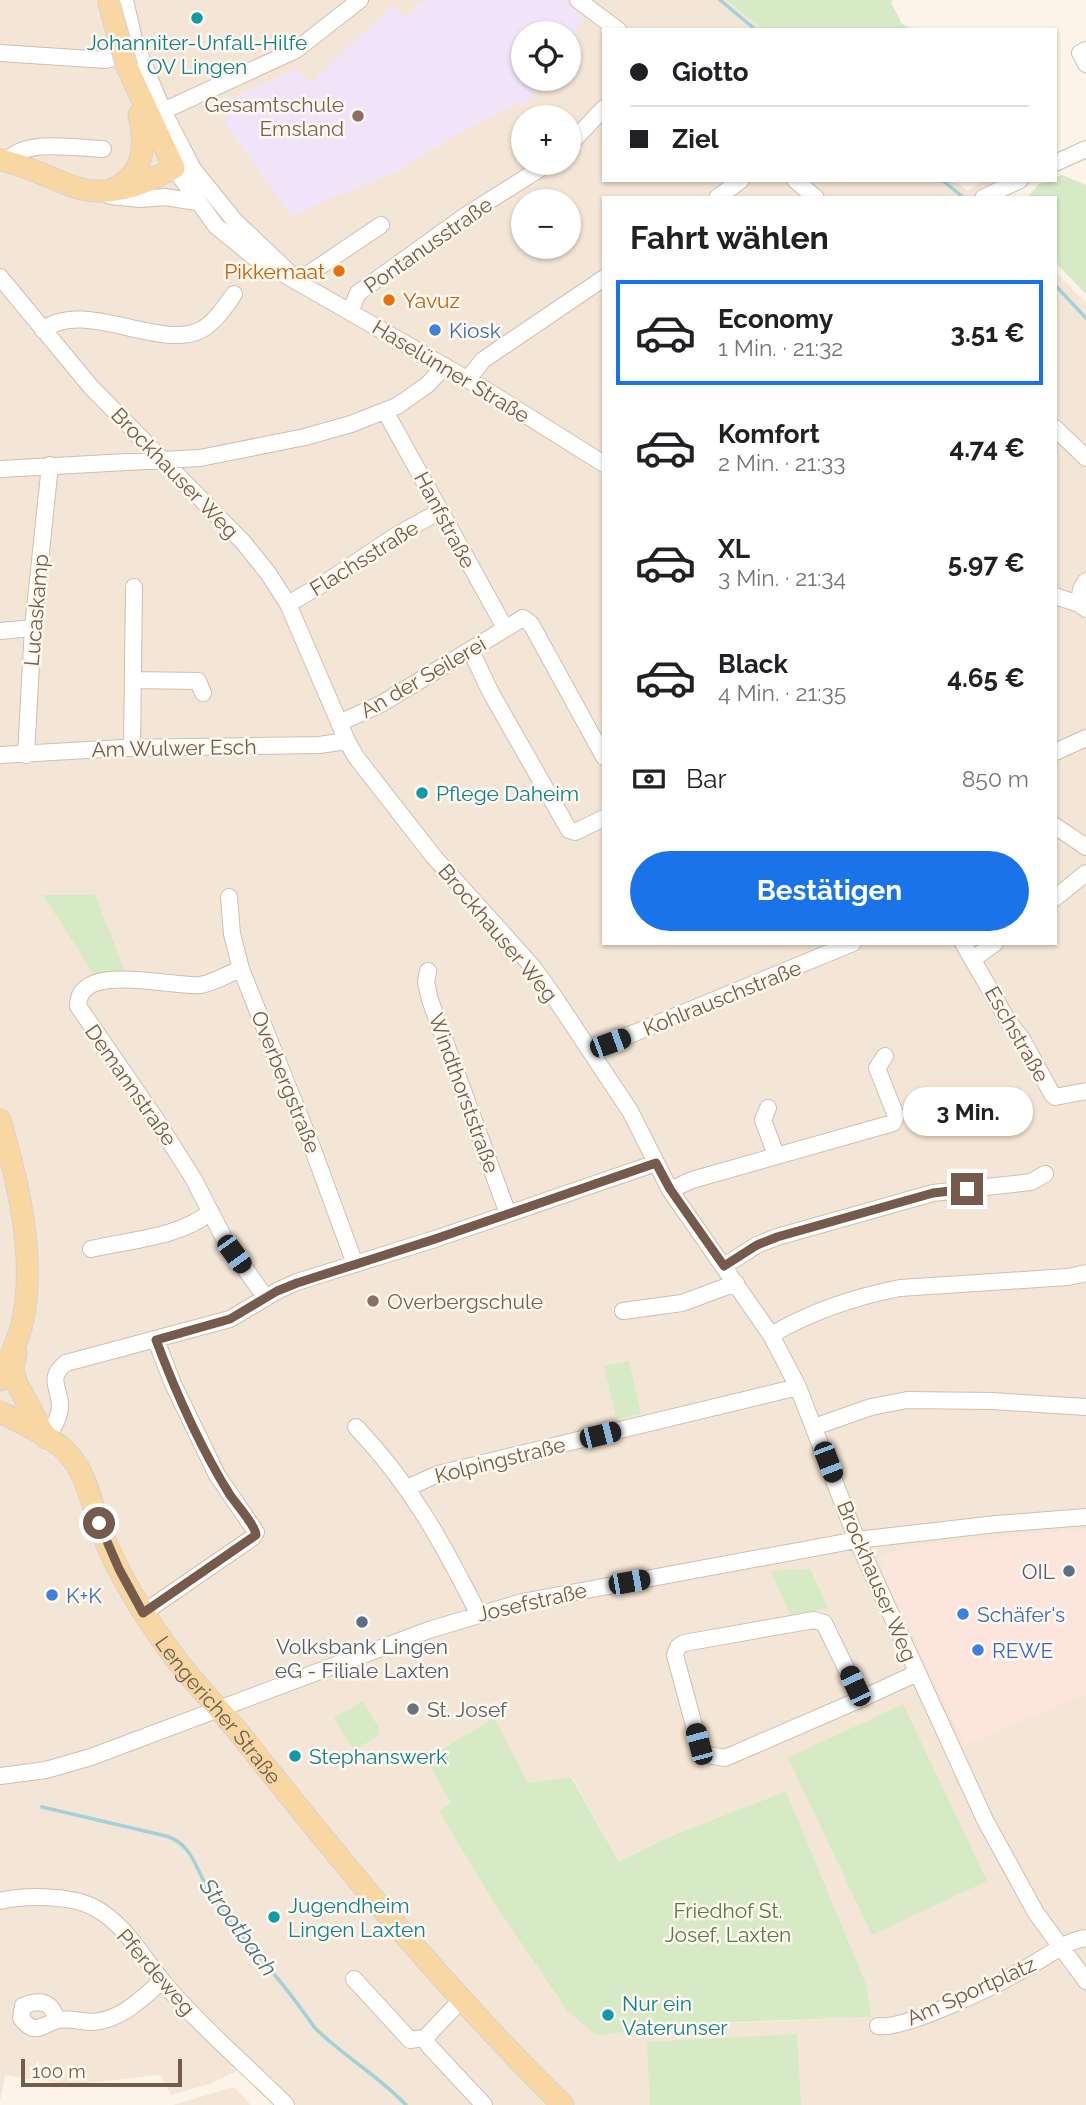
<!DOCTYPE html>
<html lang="de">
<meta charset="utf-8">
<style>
:root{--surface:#fff;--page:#f6f6f6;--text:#202124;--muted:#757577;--line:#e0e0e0;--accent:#1a73e8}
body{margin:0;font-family:Raleway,sans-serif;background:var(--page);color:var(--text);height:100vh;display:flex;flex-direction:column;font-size:26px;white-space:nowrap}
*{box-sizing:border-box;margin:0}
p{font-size:23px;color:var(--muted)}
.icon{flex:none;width:38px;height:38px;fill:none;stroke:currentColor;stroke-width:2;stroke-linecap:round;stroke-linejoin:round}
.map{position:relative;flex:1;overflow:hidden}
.details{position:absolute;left:602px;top:196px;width:455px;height:749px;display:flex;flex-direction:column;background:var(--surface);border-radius:0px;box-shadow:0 2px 5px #0004}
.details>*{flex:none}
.hud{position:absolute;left:602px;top:28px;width:455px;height:154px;border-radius:0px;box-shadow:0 2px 5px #0004;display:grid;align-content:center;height:154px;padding:0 28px;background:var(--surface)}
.tools{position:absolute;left:511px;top:21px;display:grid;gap:14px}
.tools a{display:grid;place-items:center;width:70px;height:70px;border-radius:50%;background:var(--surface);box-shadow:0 2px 5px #0004;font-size:35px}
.scale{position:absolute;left:21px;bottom:18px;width:161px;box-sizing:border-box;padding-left:7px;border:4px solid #765a4c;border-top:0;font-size:19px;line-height:24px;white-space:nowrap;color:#765a4c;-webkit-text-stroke:5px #fff8ee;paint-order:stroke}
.end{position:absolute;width:32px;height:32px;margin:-16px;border:9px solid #765a4c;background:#fff;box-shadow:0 0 0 4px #fff}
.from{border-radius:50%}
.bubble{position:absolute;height:49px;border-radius:24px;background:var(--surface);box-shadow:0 2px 5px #0004;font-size:23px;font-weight:700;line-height:49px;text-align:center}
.car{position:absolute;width:21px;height:42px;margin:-21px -10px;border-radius:9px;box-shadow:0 0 5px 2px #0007;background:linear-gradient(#222 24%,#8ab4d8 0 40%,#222 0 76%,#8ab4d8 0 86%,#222 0)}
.hud b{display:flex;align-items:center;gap:24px;height:66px;font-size:26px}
.hud b+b{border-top:2px solid var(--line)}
.hud i{width:18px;height:18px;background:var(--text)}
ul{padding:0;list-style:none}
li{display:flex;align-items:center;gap:21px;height:105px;margin:0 14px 10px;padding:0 14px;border:4px solid transparent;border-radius:0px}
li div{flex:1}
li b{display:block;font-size:26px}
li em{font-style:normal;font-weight:700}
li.on{border-color:var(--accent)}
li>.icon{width:63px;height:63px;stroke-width:1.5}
h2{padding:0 28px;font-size:32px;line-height:84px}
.pay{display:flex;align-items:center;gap:18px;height:77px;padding:0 28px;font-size:26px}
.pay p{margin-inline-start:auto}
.primary-button{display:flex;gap:14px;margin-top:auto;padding:14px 28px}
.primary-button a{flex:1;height:80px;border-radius:42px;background:var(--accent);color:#fff;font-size:28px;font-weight:700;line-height:80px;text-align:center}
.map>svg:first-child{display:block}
</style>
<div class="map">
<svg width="1086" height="2105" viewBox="0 0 1086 2105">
<rect width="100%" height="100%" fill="#fcf4e8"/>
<path fill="#f4e6d6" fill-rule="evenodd" d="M0,0H726L764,30H604V180H954L968,191L985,180H1001L1006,198H604V943H1055V271L1086,303V2105H296L254,2063L209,2084L171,2095L160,2075L69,2085L5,2075L0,2102ZM523,33H569V79H523ZM523,117H569V163H523ZM523,201H569V247H523ZM494,1719L528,1783L572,1777L619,1862L664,1839L786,1791L867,1986L871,2017L710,2024L629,2030L597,2036L568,2012L496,1906L440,1811L451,1803L477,1728Z
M234,2087L251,2105H173Z"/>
<path fill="#fce5dc" d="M1086,1529V1694L965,1745L882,1572L884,1555L929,1544Z"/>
<path fill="#f1e4f9" d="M424,0H566L587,14L569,41V33H523V79H543L524,107L519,102L462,132L388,176L333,197L292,217L226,125L220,104L295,69L311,82L393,5L404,17Z"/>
<path fill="#d6eac6" d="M726,0H893L891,2L902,24L915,30H764Z
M1062,175L1086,185V294L1055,262V198H1027L1039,184L1055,180V177Z
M43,895H95L126,973L95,976Z
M629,1361L641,1414L616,1419L604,1366Z
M810,1569L828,1608L791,1617L771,1571Z
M363,1701L380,1730L379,1735L354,1751L334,1718Z
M903,1704L987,1881L872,1935L788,1758Z
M494,1718L528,1783L571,1777L619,1862L664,1839L786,1791L867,1986L871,2017C780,2021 687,2021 597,2036L568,2012L496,1906L439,1811L451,1803L426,1759Z
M797,2034L801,2105H650L647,2042Z"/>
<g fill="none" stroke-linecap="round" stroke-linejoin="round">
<path stroke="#a2d1d8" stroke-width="3.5" d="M720,0L756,30
M942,180L964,198
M1055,285L1086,318
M42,1807L166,1836C192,1844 195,1867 208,1889C224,1918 247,1942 268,1967C285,1986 300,2007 315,2028C343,2056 379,2076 406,2105"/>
<g stroke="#d0beb0" stroke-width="18">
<path id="minor" d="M125,0L137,53
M578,0L618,30
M1086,50L1080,53L1086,64
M0,53L106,60L132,52L140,55L163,111L193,169L234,220L298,281L381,225
M163,111L296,50L360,0
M569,145L604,108
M7,162C21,138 77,148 103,149
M1055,163L1086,149
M174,168L216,226L254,257L486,390L604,464
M795,180L816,198
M110,196L141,199L165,197L197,202
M717,198L741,180
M983,198L1020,180
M0,277L91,387L243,542L268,573L288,604L347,741L356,757L434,857L532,966L555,998L630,1111L670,1190L771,1335L798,1387L857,1540L985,1820L1036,1913L1086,1981
M350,312L358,293L465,216L549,163
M43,330C84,298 159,351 201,330C215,322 225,307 234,294
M468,379L483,360L604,278
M385,411L505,628
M1055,428L1086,458
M0,469L200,458L305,437L351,424L397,406L427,385L445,366
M1055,596L1079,604L1086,609
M288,604L328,581L397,535L440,511
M1079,604L1081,589L1086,581
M0,631L33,628
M471,651L491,693L569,830L575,832L604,818
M133,680L198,681L203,693
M339,723L381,704L523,618L531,624L604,757
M132,748L134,587
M1055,752L1086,738
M0,755L122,748L319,745L347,741
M26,755L33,628L50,465
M1055,826L1086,847
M229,897L232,934L241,969L312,1147L355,1264
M1055,898L1086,873
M963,943L1008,1021L1022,1039L1052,1094L1055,1097L1086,1091
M973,959L995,943
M241,969C227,974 214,983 200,985C173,988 78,960 78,1006L155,1118L193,1178L226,1242L266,1298
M428,971L426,982L430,1000L508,1214
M592,1053L610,1043L853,943
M768,1108L763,1120L776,1155
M670,1190L692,1180L893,1123L896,1116L877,1068L885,1056
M91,1249C133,1239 175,1239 211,1212
M724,1266L757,1245L777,1237L933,1193L1031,1182L1045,1174
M623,1311L682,1303L736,1283
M771,1335C812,1311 854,1297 900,1288L1068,1277L1086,1273
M356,1427C412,1486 442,1542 478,1613
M814,1427L871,1407L907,1400L992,1401L1086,1407
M46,1438C53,1429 60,1417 60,1405C59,1386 47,1378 66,1363L230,1319L277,1291L297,1282L435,1239L656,1163
M407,1488L438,1474L798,1387
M143,1613L252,1538L256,1532L217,1475L173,1384L156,1340
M861,1699L725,1758L708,1755L702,1751L699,1744L675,1655L678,1647L684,1643L814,1620L824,1623L861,1699L917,1673
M0,1776L46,1770L91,1757L429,1630L522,1602L857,1540L996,1524L1086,1517
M0,1901C25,1895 72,1895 95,1908C125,1924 143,1958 164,1983C201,2027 245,2064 286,2105
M354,1979L410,2040L425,2038
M461,2000L425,2038L429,2046L484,2105
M57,2020C51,2001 41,1999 23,2006L21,2018C36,2038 43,2023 59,2020C70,2018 82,2022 92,2022C122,2020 141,1999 162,1981
M878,2026C907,2030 1000,1983 1028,1967C1047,1957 1065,1941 1086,1938"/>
</g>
<g stroke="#d9d1cd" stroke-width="23">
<g id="major">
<path d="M0,160C26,165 47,177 71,186C108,199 141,186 174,168L127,67"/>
<path d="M113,189C145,174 146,146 139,115"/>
<path d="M0,1120C18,1181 37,1261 22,1324C17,1344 8,1362 0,1380"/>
<path d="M16,1354L13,1370L16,1382L46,1438"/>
<path id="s1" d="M0,1412C21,1423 57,1438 71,1457C88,1478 93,1510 103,1535C120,1579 147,1620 175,1658C195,1684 219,1708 240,1734C342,1863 446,1990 563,2105"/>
</g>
</g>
<use href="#minor" stroke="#fff" stroke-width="16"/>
<use href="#major" stroke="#f9d7a2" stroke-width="21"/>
<g stroke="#d9d1cd" stroke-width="23" stroke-linecap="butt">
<path id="major-bridge" d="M108,0L127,67"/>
</g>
<use href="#major-bridge" stroke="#f9d7a2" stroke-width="21"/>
</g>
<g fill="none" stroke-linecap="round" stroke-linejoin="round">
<path stroke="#765a4c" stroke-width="9" d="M99,1523L119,1569L143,1613L256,1535C255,1525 237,1505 230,1495C200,1447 176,1393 156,1340L230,1319L277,1291L297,1283L435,1239L656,1163L670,1189L724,1266L757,1245L777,1237L933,1193L967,1189"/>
</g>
<g fill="#0f9aa8" stroke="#fff8ee" stroke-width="2.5">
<circle cx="197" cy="18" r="7"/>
<circle cx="422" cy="793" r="7"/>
<circle cx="295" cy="1756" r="7"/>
<circle cx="274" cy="1917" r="7"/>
<circle cx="608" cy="2015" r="7"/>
</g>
<g fill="#8d6e63" stroke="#fff8ee" stroke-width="2.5">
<circle cx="358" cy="116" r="7"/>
<circle cx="373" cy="1301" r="7"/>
</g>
<g fill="#e8710a" stroke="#fff8ee" stroke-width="2.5">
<circle cx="339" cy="271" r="7"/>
<circle cx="389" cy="300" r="7"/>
</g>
<g fill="#3f7fe0" stroke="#fff8ee" stroke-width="2.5">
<circle cx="435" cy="330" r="7"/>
<circle cx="52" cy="1595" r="7"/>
<circle cx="963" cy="1614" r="7"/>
<circle cx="978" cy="1650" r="7"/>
</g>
<g fill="#5c6f8a" stroke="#fff8ee" stroke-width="2.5">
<circle cx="1069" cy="1571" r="7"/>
<circle cx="362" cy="1622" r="7"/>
</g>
<circle fill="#6b7280" stroke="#fff8ee" stroke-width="2.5" cx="413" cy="1709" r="7"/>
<g text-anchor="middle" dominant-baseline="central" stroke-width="5" stroke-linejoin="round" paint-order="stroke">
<g font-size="21" fill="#0d838f" stroke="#fff8ee" text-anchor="start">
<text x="197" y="42" text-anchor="middle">Johanniter-Unfall-Hilfe<tspan x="197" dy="24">OV Lingen</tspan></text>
<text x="436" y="793">Pflege Daheim</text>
<text x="309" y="1756">Stephanswerk</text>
<text x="288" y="1905">Jugendheim<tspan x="288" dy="24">Lingen Laxten</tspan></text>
<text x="622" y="2003">Nur ein<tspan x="622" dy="24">Vaterunser</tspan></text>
</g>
<g font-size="21" fill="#785e54" stroke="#fff8ee" text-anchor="end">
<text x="344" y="104">Gesamtschule<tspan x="344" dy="24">Emsland</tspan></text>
<text x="387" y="1301" text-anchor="start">Overbergschule</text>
</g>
<g font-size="21" fill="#765a4c" stroke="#fff8ee">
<text transform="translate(428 245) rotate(-35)">Pontanusstraße</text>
<text transform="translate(451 371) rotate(31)">Haselünner Straße</text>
<text transform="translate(175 473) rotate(46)">Brockhauser Weg</text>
<text transform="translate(445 520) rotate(62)">Hanfstraße</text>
<text transform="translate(364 558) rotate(-32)">Flachsstraße</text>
<text transform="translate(36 610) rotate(-85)">Lucaskamp</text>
<text transform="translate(423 677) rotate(-30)">An der Seilerei</text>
<text transform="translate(174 748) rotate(-1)">Am Wulwer Esch</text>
<text transform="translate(498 933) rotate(50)">Brockhauser Weg</text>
<text transform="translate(722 998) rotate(-22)">Kohlrauschstraße</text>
<text transform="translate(1017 1034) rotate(60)">Eschstraße</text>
<text transform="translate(286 1082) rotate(68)">Overbergstraße</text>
<text transform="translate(131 1085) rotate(55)">Demannstraße</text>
<text transform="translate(464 1093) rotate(70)">Windthorststraße</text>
<text transform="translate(500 1460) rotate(-14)">Kolpingstraße</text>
<text transform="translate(877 1581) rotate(67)">Brockhauser Weg</text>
<text transform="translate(532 1602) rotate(-13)">Josefstraße</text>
<text stroke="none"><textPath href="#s1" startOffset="380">Lengericher Straße</textPath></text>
<text transform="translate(156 1972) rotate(49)">Pferdeweg</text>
<text transform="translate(971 1991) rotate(-24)">Am Sportplatz</text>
</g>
<g font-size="21" fill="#c56008" stroke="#fff8ee" text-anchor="end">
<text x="325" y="271">Pikkemaat</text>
<text x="403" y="300" text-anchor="start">Yavuz</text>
</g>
<g font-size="21" fill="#366cbe" stroke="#fff8ee" text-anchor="start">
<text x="449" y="330">Kiosk</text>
<text x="66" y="1595">K+K</text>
<text x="977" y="1614">Schäfer's</text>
<text x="992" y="1650">REWE</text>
</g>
<g font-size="21" fill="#4e5e75" stroke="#fff8ee" text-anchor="end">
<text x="1055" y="1571">OIL</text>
<text x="362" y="1646" text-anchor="middle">Volksbank Lingen<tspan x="362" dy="24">eG - Filiale Laxten</tspan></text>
</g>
<g font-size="21" fill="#5b616d" stroke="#fff8ee" text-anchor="start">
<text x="427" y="1709">St. Josef</text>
</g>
<g font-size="21" fill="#557c43" stroke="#fff8ee">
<text x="728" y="1910">Friedhof St.<tspan x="728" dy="24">Josef, Laxten</tspan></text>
</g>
<g font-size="23" font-style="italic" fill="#437983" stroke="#fff8ee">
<text transform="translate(239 1927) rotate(54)">Strootbach</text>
</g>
</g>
</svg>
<div class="tools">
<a><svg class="icon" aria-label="locate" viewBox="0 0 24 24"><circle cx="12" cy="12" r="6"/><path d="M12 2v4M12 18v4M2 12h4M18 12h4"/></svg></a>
<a>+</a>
<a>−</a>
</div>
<div class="scale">100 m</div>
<i class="end from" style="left:99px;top:1523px"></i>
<i class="end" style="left:967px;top:1189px"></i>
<div class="bubble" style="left:903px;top:1087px;width:130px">3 Min.</div>
<i class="car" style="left:610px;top:1043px;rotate:70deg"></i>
<i class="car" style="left:234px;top:1254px;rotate:144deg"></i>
<i class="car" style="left:600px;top:1435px;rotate:76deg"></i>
<i class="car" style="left:828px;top:1462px;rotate:159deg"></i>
<i class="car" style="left:629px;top:1582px;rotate:80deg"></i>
<i class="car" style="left:855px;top:1686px;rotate:335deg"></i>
<i class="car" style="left:699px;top:1744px;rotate:345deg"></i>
<div class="hud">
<b><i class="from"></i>Giotto</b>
<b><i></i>Ziel</b>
</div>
<section class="details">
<h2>Fahrt wählen</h2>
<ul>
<li class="on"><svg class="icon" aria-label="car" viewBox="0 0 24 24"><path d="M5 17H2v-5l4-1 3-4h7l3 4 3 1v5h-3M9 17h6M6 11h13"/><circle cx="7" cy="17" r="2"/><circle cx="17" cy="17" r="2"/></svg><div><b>Economy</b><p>1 Min. · 21:32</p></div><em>3.51 €</em></li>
<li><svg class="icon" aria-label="car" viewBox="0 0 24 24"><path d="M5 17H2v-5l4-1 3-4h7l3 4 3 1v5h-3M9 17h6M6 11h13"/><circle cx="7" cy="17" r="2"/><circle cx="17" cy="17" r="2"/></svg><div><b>Komfort</b><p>2 Min. · 21:33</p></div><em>4.74 €</em></li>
<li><svg class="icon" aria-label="car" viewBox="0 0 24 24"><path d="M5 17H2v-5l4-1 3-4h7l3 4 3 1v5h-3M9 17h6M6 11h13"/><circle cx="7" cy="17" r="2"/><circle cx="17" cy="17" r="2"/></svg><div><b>XL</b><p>3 Min. · 21:34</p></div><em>5.97 €</em></li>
<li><svg class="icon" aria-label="car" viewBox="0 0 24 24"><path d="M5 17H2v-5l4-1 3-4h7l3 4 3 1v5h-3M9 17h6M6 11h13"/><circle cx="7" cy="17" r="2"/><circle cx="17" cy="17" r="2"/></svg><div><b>Black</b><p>4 Min. · 21:35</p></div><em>4.65 €</em></li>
</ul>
<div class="pay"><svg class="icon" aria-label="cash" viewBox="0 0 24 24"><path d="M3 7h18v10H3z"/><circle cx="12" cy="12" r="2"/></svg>Bar<p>850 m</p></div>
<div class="primary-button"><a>Bestätigen</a></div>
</section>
</div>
